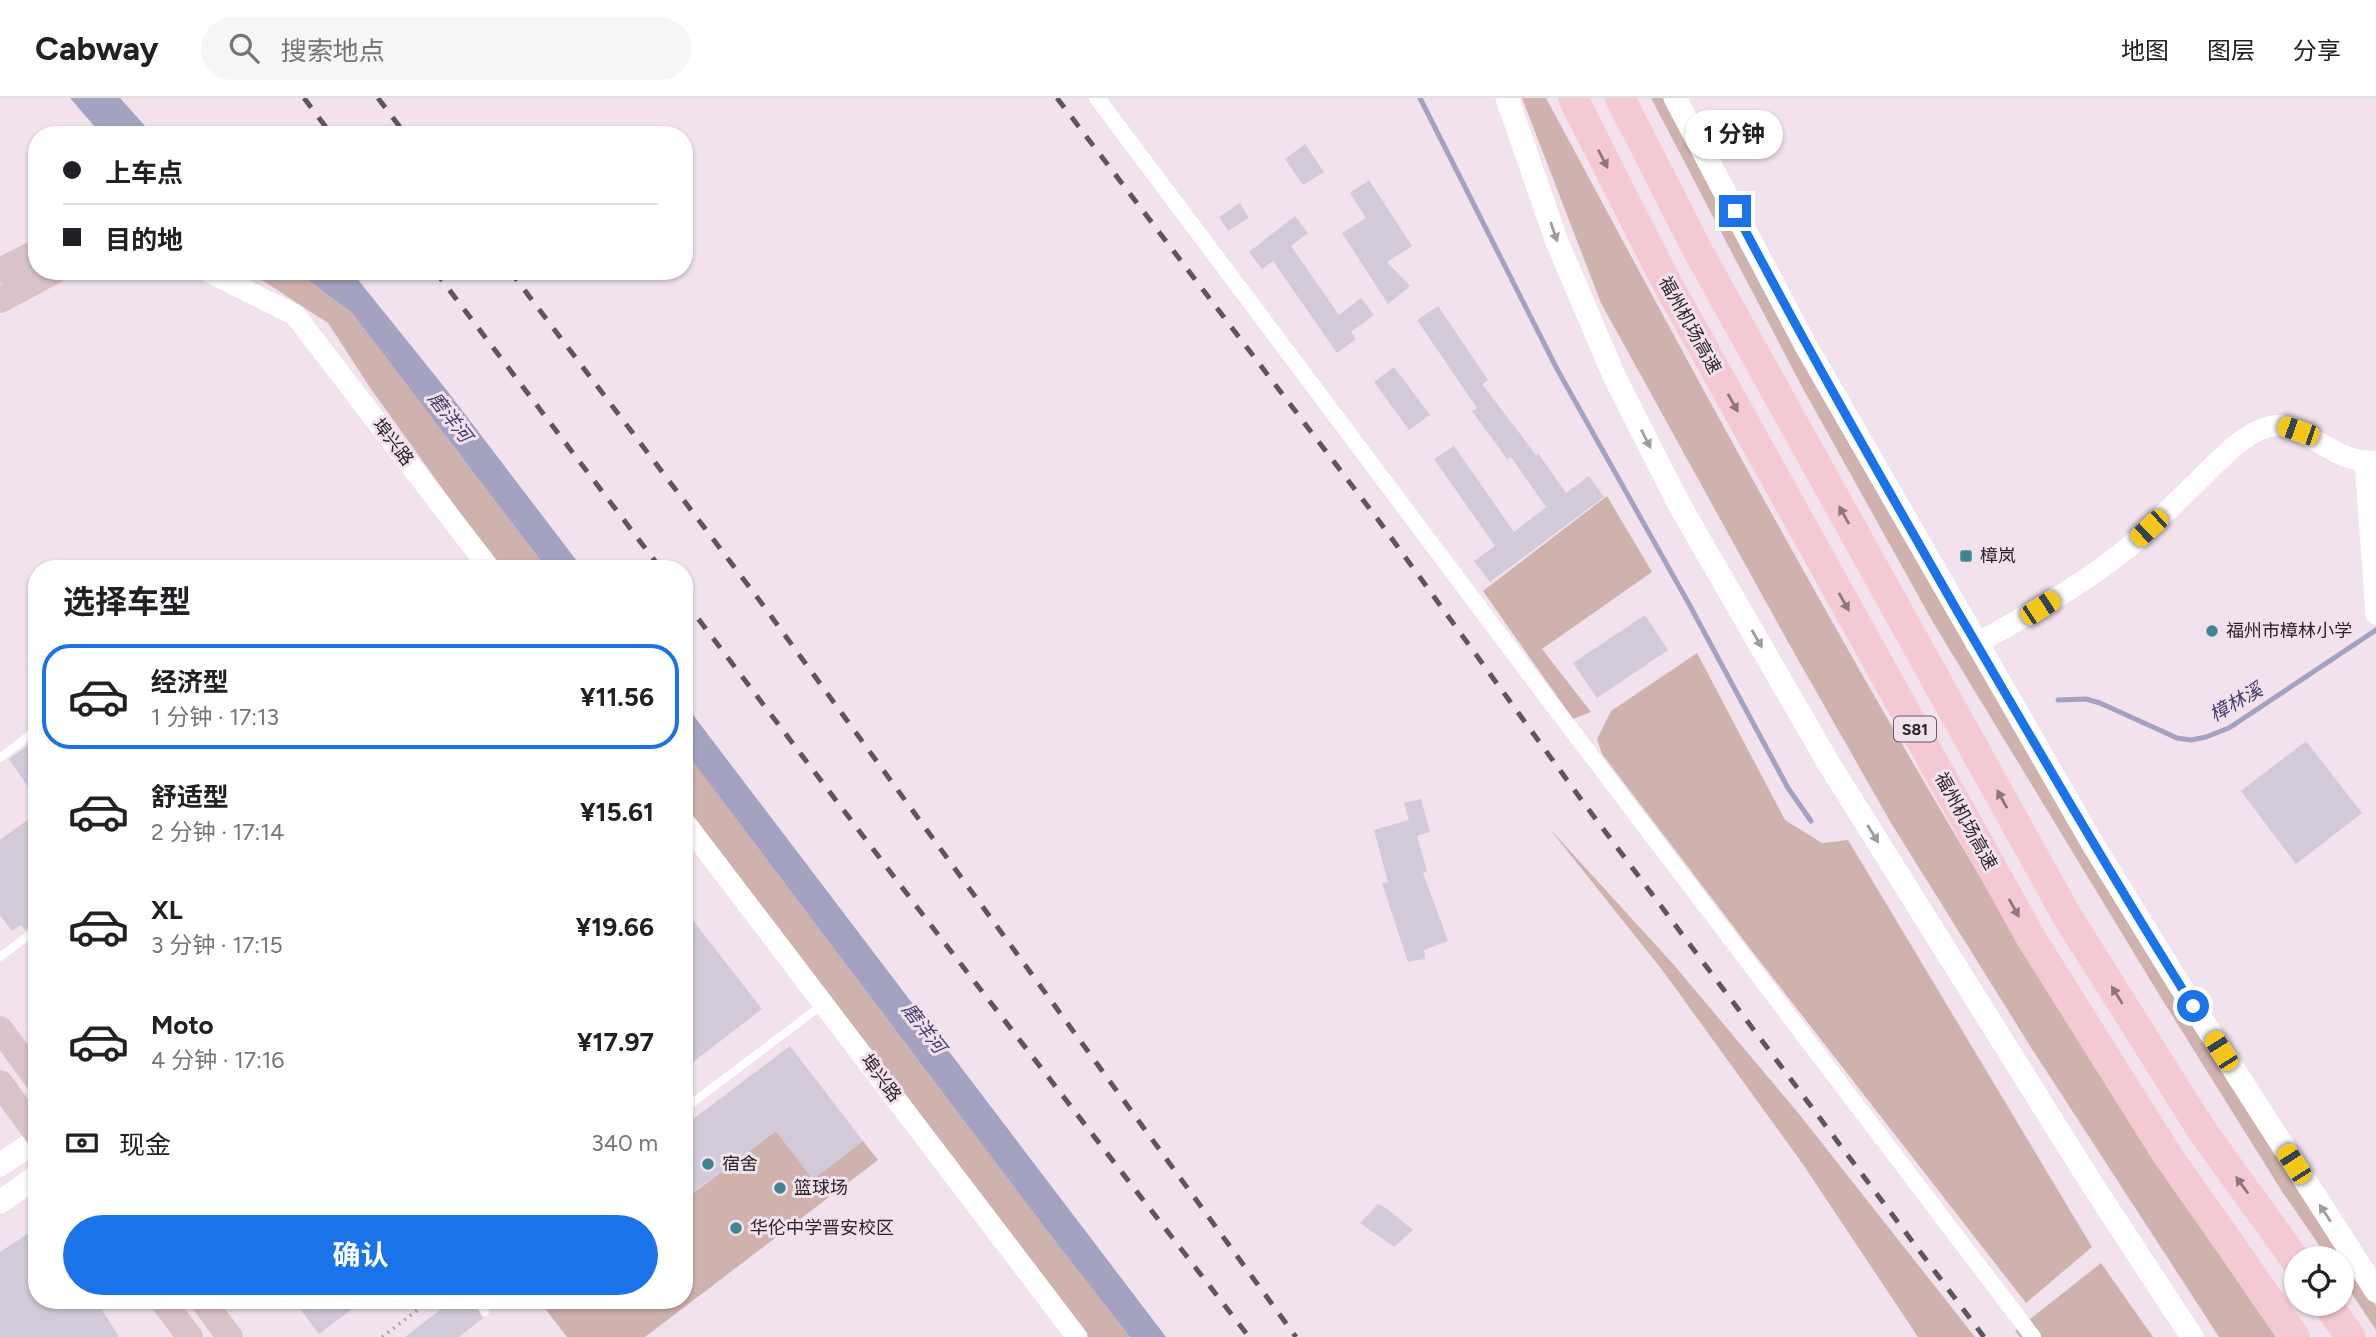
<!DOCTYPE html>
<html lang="zh">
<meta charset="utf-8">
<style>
:root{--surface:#fff;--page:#f6f6f6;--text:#202124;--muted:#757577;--line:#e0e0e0;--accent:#1a73e8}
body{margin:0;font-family:Figtree,"Noto Sans SC",sans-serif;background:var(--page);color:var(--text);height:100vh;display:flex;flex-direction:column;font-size:26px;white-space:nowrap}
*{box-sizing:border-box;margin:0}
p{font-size:23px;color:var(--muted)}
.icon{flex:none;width:38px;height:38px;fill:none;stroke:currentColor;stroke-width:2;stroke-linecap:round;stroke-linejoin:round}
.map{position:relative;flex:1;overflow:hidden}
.panel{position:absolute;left:28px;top:462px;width:665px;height:749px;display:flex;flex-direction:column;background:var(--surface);border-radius:28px;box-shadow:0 2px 5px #0004}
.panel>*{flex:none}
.banner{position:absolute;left:28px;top:28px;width:665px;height:154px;border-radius:28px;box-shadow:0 2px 5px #0004;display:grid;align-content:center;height:154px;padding:0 35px;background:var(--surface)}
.controls{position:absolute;left:2284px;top:1148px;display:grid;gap:14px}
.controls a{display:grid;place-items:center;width:70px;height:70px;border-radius:50%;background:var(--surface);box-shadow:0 2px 5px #0004;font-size:35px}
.end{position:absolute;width:32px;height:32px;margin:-16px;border:9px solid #1a73e8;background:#fff;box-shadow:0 0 0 4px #fff}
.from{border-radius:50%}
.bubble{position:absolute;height:49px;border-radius:24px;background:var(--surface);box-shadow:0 2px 5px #0004;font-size:23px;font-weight:700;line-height:49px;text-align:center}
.car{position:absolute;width:21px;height:42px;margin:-21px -10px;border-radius:9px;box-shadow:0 0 5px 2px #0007;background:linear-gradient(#f5c518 24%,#345 0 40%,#f5c518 0 76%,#345 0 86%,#f5c518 0)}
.banner b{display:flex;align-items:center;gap:24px;height:66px;font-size:26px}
.banner b+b{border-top:2px solid var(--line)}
.banner i{width:18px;height:18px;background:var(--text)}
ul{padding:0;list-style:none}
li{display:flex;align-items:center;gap:21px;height:105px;margin:0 14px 10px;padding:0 21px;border:4px solid transparent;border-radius:28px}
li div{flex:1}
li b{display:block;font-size:26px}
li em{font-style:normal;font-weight:700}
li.current{border-color:var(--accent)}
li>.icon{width:63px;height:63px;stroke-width:1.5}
h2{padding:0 35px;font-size:32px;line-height:84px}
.pay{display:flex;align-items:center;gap:18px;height:77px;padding:0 35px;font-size:26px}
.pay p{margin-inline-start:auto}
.button{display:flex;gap:14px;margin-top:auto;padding:14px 35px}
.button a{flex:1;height:80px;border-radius:42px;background:var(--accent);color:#fff;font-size:28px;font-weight:700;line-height:80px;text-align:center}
header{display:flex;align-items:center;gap:42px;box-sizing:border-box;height:98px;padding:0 35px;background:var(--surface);border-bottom:2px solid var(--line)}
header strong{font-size:33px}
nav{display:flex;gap:38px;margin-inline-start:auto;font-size:24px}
.search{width:490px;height:63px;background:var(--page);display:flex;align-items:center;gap:18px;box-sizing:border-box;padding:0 24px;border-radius:38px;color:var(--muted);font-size:26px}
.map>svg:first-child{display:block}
</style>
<header>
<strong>Cabway</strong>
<div class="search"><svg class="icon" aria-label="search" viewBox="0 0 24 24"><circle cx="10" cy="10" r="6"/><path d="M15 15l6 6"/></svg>搜索地点</div>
<nav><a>地图</a><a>图层</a><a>分享</a></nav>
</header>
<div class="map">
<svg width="2376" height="1239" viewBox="0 0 2376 1239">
<rect width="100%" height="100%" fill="#f2e2ed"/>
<path fill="#cfb2ae" d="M1522,0H1546C1773,423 2001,845 2276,1239H2219L2032,951L1891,725L1788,544L1601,205Z
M1651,0H1663L1814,280L2376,1208V1232L2342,1181V1160H2328L2283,1095L2160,898L1934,526L1801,287Z
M248,173H296L352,215L547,471H500L371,291L328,225Z
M1607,398L1652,474L1542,551L1591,614L1573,621L1483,493Z
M1697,555L1785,722L1822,745L1848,742L2092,1149L2026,1205L1752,853L1602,656L1597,641L1611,613Z
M684,652L1048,1134L1130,1239H1083L684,715Z
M1549,730L1674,867L1799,1016L1975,1239H1918L1802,1065L1663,873Z
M776,1033L813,1081L863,1043L878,1062L645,1239H567L543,1208L551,1202H684V1102Z
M2101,1165L2153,1239H2020L2015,1233Z"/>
<path fill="#a3a2c0" d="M70,0H120L153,37H102Z
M296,173H351L445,290L583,471H547L352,215Z
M684,605L1166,1239H1130L1048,1134L684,652Z"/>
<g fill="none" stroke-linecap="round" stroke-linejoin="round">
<path stroke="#a3a2c0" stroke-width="5" d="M1420,0L1557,271L1689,506L1788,690L1811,723
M2058,602L2086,601L2100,605L2177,640L2191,642L2206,639L2229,630L2376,532"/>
</g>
<path fill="#d2c9d9" d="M1305,46L1324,74L1303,87L1285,61Z
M1369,82L1412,148L1387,164L1410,188L1388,206L1342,135L1366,120L1350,95Z
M1240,105L1249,120L1228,133L1219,119Z
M1295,118L1308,135L1291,148L1339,217L1361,200L1374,217L1351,234L1356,241L1337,255L1273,163L1262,171L1249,154Z
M1438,208L1488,282L1482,286L1536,357L1538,355L1566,395L1589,378L1604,399L1490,484L1474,463L1495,448L1434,361L1454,348L1514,434L1546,409L1511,359L1507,361L1472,313L1477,310L1417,222Z
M1394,269L1430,317L1409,332L1374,284Z
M1645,517L1668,552L1597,600L1573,565Z
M37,641V702L9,661Z
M2306,643L2362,715L2296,766L2241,693Z
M1421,701L1430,734L1417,738L1427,773L1423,775L1448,843L1424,852L1425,861L1408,864L1382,785L1388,784L1374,732L1409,722L1404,705Z
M37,715V825L25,832L21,827L12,833L0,817V742Z
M684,811L762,911L684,971Z
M790,948L863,1043L813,1081L776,1033L684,1101V1028Z
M1378,1106L1386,1110L1413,1132L1394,1149L1360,1125Z
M37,1130V1202H96L119,1239H0V1154Z
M293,1202H364L319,1236Z
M453,1202H471L483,1220L459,1239H405Z"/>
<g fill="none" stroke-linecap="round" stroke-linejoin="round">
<path stroke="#ada0a9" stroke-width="3.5" stroke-dasharray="2 5" stroke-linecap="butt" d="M382,1239L431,1202"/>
<path stroke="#fff" stroke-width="8" d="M0,660L37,631
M0,859L37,831
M684,1011L822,907
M477,1202L485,1214"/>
<path stroke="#fff" stroke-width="16" d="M1097,0L1542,593L2033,1239"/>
<path stroke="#fff" stroke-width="21" d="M207,173L295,217L490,471
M2365,363L2376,516
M1976,546C2029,516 2083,487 2130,448C2155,426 2179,401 2203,378C2221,360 2246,333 2272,328C2304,323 2333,367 2376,363
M684,723L1077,1239"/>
<path stroke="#fff" stroke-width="23" d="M1507,0L1557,144L1615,280L1680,408L1829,666L2090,1083L2192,1239
M1675,0L1806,248L2094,748L2179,886L2376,1193
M0,1067L37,1042
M0,1104L37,1078"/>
<path stroke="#d9c2c8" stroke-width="26" d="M0,173L37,154
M0,202L54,173
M0,931L37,981
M0,985L37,1036
M162,1202L190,1239
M202,1202L230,1239"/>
<path stroke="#f5c9d4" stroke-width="30" d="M1573,0L1662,176L2031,840L2166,1055L2295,1239
M1620,0L1699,155L2067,818L2201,1031L2296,1163
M2327,1206L2351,1239"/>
<path stroke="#5f565c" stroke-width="5" stroke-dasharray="12 12" stroke-linecap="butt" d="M304,0L332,37
M378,0L406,37
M1057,0L1379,423L1583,704L1984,1239
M435,173L661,471
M510,173L760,503L1296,1239
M684,502L920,813L1249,1239"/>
</g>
<defs><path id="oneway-solid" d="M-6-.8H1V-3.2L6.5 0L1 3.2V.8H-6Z" transform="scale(1.75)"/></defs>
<g fill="#8f767e">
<use href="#oneway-solid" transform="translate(1603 61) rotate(63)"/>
<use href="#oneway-solid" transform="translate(1733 305) rotate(61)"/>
<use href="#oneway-solid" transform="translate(1844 417) rotate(-119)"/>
<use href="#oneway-solid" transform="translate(1844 504) rotate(61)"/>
<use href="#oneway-solid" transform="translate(2002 701) rotate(-119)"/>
<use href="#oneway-solid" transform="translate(2014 810) rotate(61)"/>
<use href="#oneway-solid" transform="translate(2117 897) rotate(-122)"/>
<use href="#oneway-solid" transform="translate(2242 1087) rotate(-126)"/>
</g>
<g fill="#9f9c9e">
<use href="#oneway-solid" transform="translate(1554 134) rotate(71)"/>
<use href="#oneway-solid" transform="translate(1646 341) rotate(63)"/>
<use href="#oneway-solid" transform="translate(1757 541) rotate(60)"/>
<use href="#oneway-solid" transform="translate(1873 736) rotate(58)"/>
<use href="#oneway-solid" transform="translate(2325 1115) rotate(-123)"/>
</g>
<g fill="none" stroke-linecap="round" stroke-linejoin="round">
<path stroke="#1a73e8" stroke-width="9" d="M1735,113C1806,249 1883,383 1959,516C2036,648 2112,779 2193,908"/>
</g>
<g fill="#418593" stroke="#f2e2ed" stroke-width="2.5">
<rect x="1959" y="451" width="14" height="14" rx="3.5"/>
<circle cx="2212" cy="533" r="7"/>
<circle cx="708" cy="1066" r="7"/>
<circle cx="780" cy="1090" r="7"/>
<circle cx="736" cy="1130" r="7"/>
</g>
<g text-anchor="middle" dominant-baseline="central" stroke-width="6" stroke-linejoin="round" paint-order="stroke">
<rect fill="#f2e2ed" stroke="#655c62" stroke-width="2" x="1894" y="618.5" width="42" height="25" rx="5"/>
<g font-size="16" font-weight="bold" fill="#292327">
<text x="1915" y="631">S81</text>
</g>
<g font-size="18" fill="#292327" stroke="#f2e2ed">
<text transform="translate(1690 227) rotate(61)">福州机场高速</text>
<text transform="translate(393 344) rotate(52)">埠兴路</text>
<text transform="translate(1966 723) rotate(61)">福州机场高速</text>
<text transform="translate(881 980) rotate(53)">埠兴路</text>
</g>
<g font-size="18" fill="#292327" stroke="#f2e2ed" text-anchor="start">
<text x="1980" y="458">樟岚</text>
<text x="2226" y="533">福州市樟林小学</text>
<text x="722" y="1066">宿舍</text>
<text x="794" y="1090">篮球场</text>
<text x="750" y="1130">华伦中学晋安校区</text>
</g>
<g font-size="19" font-style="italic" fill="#423e6a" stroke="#f2e2ed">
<text transform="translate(450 319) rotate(52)">磨洋河</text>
<text transform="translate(2236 604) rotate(-30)">樟林溪</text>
<text transform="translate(924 930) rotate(52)">磨洋河</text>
</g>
</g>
</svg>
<div class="controls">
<a><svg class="icon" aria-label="locate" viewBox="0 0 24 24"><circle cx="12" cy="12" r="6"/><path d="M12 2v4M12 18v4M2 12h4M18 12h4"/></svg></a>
</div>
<i class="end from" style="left:2193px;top:908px"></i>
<i class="end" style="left:1735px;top:113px"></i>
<div class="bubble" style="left:1685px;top:12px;width:98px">1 分钟</div>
<i class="car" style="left:2298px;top:333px;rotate:289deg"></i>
<i class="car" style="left:2149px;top:430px;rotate:227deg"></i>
<i class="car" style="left:2040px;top:510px;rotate:57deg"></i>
<i class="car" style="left:2221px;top:953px;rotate:328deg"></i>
<i class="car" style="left:2294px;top:1066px;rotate:327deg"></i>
<div class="banner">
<b><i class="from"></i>上车点</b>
<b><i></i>目的地</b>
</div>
<section class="panel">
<h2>选择车型</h2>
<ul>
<li class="current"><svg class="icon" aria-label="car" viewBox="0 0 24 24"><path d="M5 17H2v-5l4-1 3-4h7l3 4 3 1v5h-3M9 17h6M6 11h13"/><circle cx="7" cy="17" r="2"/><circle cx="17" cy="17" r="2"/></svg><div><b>经济型</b><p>1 分钟 · 17:13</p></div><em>¥11.56</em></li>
<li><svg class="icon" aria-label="car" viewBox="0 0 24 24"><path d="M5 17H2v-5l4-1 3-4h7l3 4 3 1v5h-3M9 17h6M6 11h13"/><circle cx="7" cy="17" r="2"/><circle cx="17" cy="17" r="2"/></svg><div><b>舒适型</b><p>2 分钟 · 17:14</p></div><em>¥15.61</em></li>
<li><svg class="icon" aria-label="car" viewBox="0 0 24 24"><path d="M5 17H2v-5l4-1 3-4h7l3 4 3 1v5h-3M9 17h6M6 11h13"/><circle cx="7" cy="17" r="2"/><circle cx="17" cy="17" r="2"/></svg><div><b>XL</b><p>3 分钟 · 17:15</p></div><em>¥19.66</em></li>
<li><svg class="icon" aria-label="car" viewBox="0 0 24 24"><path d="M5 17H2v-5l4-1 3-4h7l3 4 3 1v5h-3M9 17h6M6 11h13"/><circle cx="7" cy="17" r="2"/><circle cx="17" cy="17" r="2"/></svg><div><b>Moto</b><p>4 分钟 · 17:16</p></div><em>¥17.97</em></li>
</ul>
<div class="pay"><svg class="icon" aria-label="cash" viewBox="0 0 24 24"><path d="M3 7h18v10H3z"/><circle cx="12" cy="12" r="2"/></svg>现金<p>340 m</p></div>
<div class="button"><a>确认</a></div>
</section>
</div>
